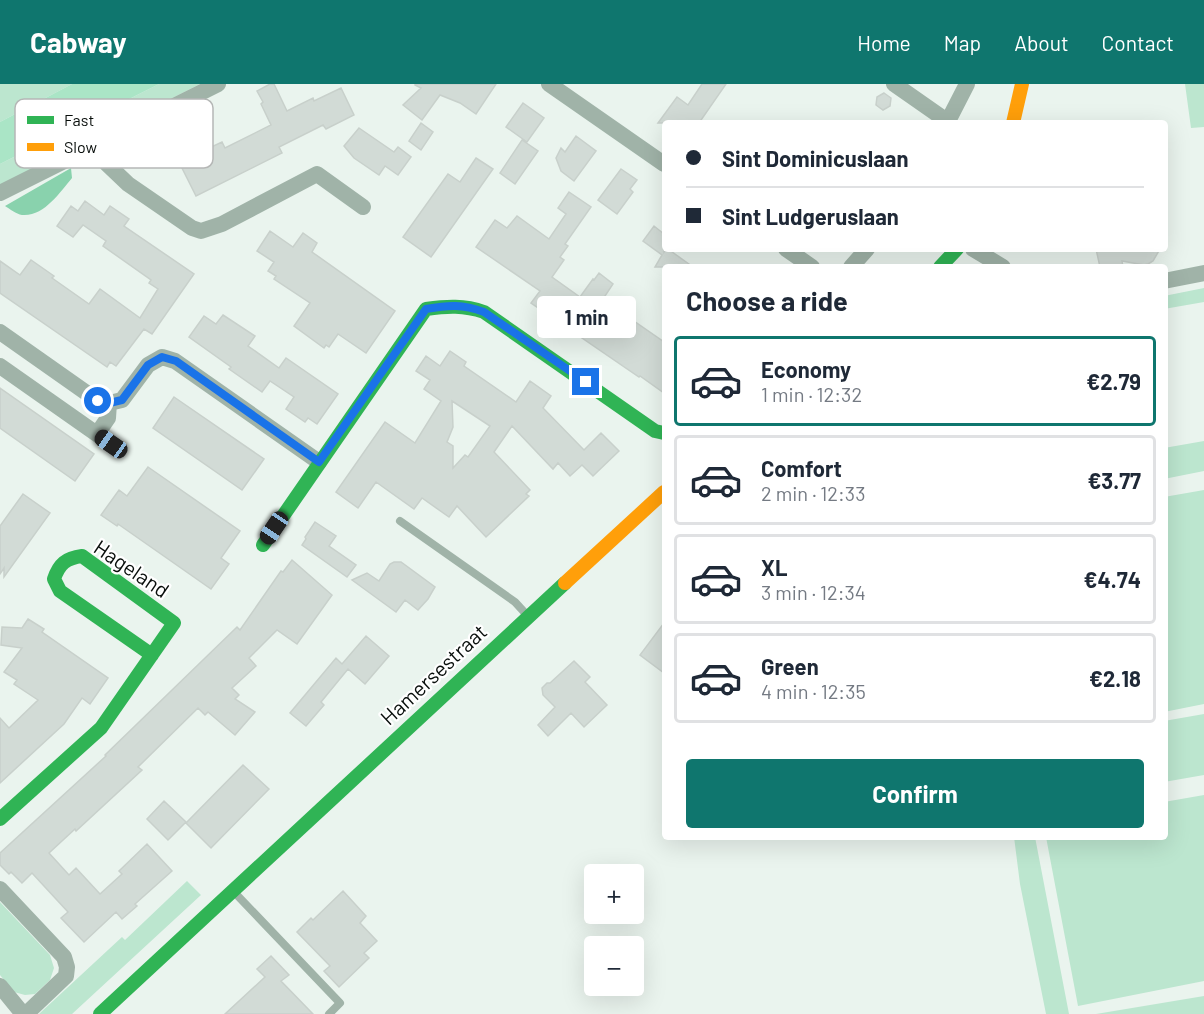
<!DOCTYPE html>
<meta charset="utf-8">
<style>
:root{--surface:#fff;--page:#f2f2f3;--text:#1f2937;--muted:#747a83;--line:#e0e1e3;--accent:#0f766e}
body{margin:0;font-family:Barlow,sans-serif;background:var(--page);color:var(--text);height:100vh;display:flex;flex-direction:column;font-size:22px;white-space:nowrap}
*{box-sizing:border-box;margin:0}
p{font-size:20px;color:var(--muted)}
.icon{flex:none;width:33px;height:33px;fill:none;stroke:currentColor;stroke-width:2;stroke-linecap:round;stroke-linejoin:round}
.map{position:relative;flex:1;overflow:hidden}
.drawer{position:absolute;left:662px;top:180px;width:506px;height:576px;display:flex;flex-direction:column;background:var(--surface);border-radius:6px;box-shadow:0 6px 24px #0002}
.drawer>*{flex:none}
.guide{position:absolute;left:662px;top:36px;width:506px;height:132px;border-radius:6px;box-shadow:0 6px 24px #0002;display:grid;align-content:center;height:132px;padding:0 24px;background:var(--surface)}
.buttons{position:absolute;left:584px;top:780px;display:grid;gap:12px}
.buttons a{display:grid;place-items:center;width:60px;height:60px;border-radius:6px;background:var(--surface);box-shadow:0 6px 24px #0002;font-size:30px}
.end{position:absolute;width:27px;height:27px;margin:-14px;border:8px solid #1a73e8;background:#fff;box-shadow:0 0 0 3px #fff}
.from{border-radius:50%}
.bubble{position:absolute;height:42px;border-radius:6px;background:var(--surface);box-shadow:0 6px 24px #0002;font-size:20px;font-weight:700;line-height:42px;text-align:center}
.car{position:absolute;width:18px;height:36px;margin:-18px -9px;border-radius:8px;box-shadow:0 0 4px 2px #0007;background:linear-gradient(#222 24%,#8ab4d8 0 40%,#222 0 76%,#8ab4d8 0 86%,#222 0)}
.guide b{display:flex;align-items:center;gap:21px;height:57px;font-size:22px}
.guide b+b{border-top:2px solid var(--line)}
.guide i{width:15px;height:15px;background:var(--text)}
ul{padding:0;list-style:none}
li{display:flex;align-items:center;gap:18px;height:90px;margin:0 12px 9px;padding:0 12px;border:3px solid var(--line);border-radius:6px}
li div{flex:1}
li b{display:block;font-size:22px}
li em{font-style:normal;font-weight:700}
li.selected{border-color:var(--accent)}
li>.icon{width:54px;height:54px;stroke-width:1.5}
h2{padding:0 24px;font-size:27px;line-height:72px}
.cta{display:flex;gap:12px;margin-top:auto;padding:12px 24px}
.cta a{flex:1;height:69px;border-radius:6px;background:var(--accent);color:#fff;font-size:24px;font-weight:700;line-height:69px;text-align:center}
header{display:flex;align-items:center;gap:36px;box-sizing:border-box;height:84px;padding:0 30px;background:var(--accent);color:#fff}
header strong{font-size:28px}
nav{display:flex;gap:33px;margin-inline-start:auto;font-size:21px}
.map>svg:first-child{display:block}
</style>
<header>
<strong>Cabway</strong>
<nav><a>Home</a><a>Map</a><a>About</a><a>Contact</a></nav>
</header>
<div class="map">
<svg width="1204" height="930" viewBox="0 0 1204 930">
<rect width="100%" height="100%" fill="#eaf4ee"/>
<path fill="#bce6cf" d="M0,0H72L0,38Z
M159,0H200L0,101V80Z
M1185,0H1204V43L1191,44Z
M1204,204V218L1164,225V212Z
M1204,357V387L1164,395V364Z
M1204,406V620L1164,628V413Z
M1204,630V691L1164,698V637Z
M1204,711V897L1078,922L1046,753H1164V718Z
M1014,753H1035L1069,930H1046L1020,800Z
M187,797L201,811L72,930H39L122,853L125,856Z
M0,818L50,871L54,884L50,896L35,910L25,911L14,908L0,891Z
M1204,912V930H1096Z"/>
<path fill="#aae5c6" d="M72,0H159L0,80V38Z"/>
<path fill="#89d2ad" d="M71,84L72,94C60,108 44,133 22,131C16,130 10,125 5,122Z"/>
<path fill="#d2dbd6" stroke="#c8d0cb" stroke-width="1.5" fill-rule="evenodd" d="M270,0H274L287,27L313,14L314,17L341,4L354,31L326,45L323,41L279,63L282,69L196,112L182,84L212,70L209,64L222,58L225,64L271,41L261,20L263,18L257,7Z
M415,0H496L476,30L460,19L440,11L422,36L403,21L421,4L415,1Z
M702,0H726L699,39H658L677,13L688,21Z
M884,9L891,14L890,22L883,26L876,21L877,13Z
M523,19L544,34L527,58L506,43Z
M421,39L433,48L421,66L409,57Z
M359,44L394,68L398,63L411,73L398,91L385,82L379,91L354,74L344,62Z
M576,52L596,67L574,97L561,87L556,74L561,64L565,68Z
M522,56L538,67L515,100L500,89Z
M476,74L493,85L431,173L403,153L448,90L460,98Z
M621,85L637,96L630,105L633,108L617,130L598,116Z
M569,108L591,123L565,160L568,162L560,173L564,176L552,193L580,213L593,195L594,196L599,189L613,200L597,224L625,243L631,235L664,258V309L640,292L639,293L531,219L540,207L476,163L495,136L507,144L517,132L549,155L566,130L558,124Z
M85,117L104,131L110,122L129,135L124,142L194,190L152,250L144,245L116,282L110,278L107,283L0,209V177L20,191L31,176L54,192L52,194L89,220L100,205L140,234L158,205L149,199L151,196L103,162L106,157L83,141L73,153L57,142L71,122L78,127Z
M654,142L664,150V168L666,165H668L693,183H655L662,171L643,157Z
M270,147L293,163L303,149L317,159L312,168L395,227L366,269L338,250L329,263L326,261L324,264L294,242L310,219L274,195L276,192L268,187L274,178L257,167Z
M1096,165H1160L1153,177L1148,180L1144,181L1122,177L1123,183H1100Z
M223,231L255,252L248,262L279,284L286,274L338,310L317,340L308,334L305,338L286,325L294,313L270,297L262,308L229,285L231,283L189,253L204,232L216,240Z
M450,267L466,278L464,282L516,318L530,297L551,312L543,324L584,366L601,349L619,367L593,392L582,381L570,392L558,379L553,385L512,342L494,368L530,406L526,410L529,412L486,453L457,422L449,433L422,414L414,425L376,398L358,424L336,408L385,338L415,359L441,317L424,305L430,296L416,287L426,272L440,282ZM452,317L490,342L468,373L465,371L453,384V362L447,358L453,343Z
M0,304L94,370L75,397L0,344Z
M174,313L264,375L242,406L153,344Z
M148,383L240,447L221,474L229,480L211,505L118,440L117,442L101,431L119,406L127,412Z
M23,410L50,429L4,493V484L0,490V442Z
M315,438L336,452L329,462L356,481L347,493L302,461L306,455L305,453Z
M292,476L332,511L297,560L277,546L249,574L256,582L232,604L239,611L235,615L255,628L235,651L208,628L205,631L198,624L138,683L142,686L76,747L75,745L49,769L69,791L76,784L100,810L122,790L119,787L147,760L172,787L135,820L137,822L122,835L116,828L84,858L61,834L68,828L32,789L22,799L11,788L9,790L0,781V769L106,672L105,671L237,543L240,546L281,487L283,488Z
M394,478H401L435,503L428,515L418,526L405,516L396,528L352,496L367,489L379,497L390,480Z
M28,535L44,545L42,548L108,594L90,620L82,614L64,640L0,699V634L9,644L38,616L14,600L17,596L4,588L22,564L1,561L2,543L22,544Z
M664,539V589L640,571Z
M366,552L389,572L365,600L348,585L321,618L324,621L306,642L290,629L336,574L342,580Z
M574,577L590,593L585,598L607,621L584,643L571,629L548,652L538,641L555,623L543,611L542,604L547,599H550Z
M243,681L269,705L211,764L186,739Z
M164,717L186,738L168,756L147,735Z
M343,807L366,832L360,839L377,857L364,869L369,874L339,903L324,887L330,882L297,848L311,834L313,836Z
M271,872L289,891L281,897L313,930H225L265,893L257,885Z"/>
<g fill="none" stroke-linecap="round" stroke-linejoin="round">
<path stroke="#a0b3a8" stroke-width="8" d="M400,437L515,518L526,530
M235,809L340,919L329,930"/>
<path stroke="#a0b3a8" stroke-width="16" d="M549,0L664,80
M894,0L947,37
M947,39L967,0
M96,61L107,80L128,100L192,144L201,147L222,140L317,90L363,123
M0,109L218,0
M786,165L812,183
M973,165L1003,183
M851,183L867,165
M1164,197L1204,189
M0,248L98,317L105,320L122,316L148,281L162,273L175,277L319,378
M0,282L111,360
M97,350L108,334L109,319
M0,805L64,873L67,883L66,892L26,930
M0,902L23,930"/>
<path stroke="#30b455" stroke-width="14" d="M940,183L957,165
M263,461L426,225C447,222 464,221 484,228L655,347L664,349
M0,735L101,644L174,539L82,472C66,474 59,480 54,495L60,507L152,571
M100,930C256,787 409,642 565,499"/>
<path stroke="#ff9f0a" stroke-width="14" d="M1013,39L1022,0
M565,499L664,408"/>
</g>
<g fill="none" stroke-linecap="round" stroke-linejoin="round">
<path stroke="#1a73e8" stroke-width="8" d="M98,317L105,320L122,316L148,281L162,273L176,277L319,378L426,225C449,221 462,220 484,228L586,298"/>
</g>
<g text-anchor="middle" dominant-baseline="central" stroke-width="4.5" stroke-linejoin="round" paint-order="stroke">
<g font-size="21" fill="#080e0b" stroke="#fff">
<text transform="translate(132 484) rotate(34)">Hageland</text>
<text transform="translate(433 590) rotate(-43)">Hamersestraat</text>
</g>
</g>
<rect x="15" y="15" width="198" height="69" rx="9" fill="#fff" stroke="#b5b7b6" stroke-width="1.5"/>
<rect x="27" y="32" width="27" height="8" fill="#30b455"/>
<rect x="27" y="59" width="27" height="8" fill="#ff9f0a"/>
<g font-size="16" fill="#080e0b">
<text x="64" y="42">Fast</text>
<text x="64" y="69">Slow</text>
</g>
</svg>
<div class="buttons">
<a>+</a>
<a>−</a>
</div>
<i class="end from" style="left:98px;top:317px"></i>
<i class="end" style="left:586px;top:298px"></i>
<div class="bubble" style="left:537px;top:212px;width:99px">1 min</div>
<i class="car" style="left:111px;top:360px;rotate:305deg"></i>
<i class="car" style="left:274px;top:444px;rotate:214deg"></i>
<div class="guide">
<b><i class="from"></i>Sint Dominicuslaan</b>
<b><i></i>Sint Ludgeruslaan</b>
</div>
<section class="drawer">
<h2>Choose a ride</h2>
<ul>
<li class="selected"><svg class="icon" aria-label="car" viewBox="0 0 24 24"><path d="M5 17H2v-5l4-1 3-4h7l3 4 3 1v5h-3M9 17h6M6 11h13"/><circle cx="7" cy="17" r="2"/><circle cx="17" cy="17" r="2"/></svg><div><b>Economy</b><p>1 min · 12:32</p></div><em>€2.79</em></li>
<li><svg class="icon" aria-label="car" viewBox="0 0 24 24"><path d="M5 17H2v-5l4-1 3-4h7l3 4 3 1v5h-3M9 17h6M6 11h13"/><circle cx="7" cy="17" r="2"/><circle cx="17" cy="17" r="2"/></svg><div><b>Comfort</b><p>2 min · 12:33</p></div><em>€3.77</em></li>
<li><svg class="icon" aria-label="car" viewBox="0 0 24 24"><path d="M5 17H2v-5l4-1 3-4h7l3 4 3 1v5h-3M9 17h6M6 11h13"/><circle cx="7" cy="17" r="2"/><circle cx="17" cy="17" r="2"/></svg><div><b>XL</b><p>3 min · 12:34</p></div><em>€4.74</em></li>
<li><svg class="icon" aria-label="car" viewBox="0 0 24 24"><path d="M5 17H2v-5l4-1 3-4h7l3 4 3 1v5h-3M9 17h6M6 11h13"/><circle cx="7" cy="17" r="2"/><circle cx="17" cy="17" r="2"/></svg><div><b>Green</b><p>4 min · 12:35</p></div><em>€2.18</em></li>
</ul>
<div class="cta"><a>Confirm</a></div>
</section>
</div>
